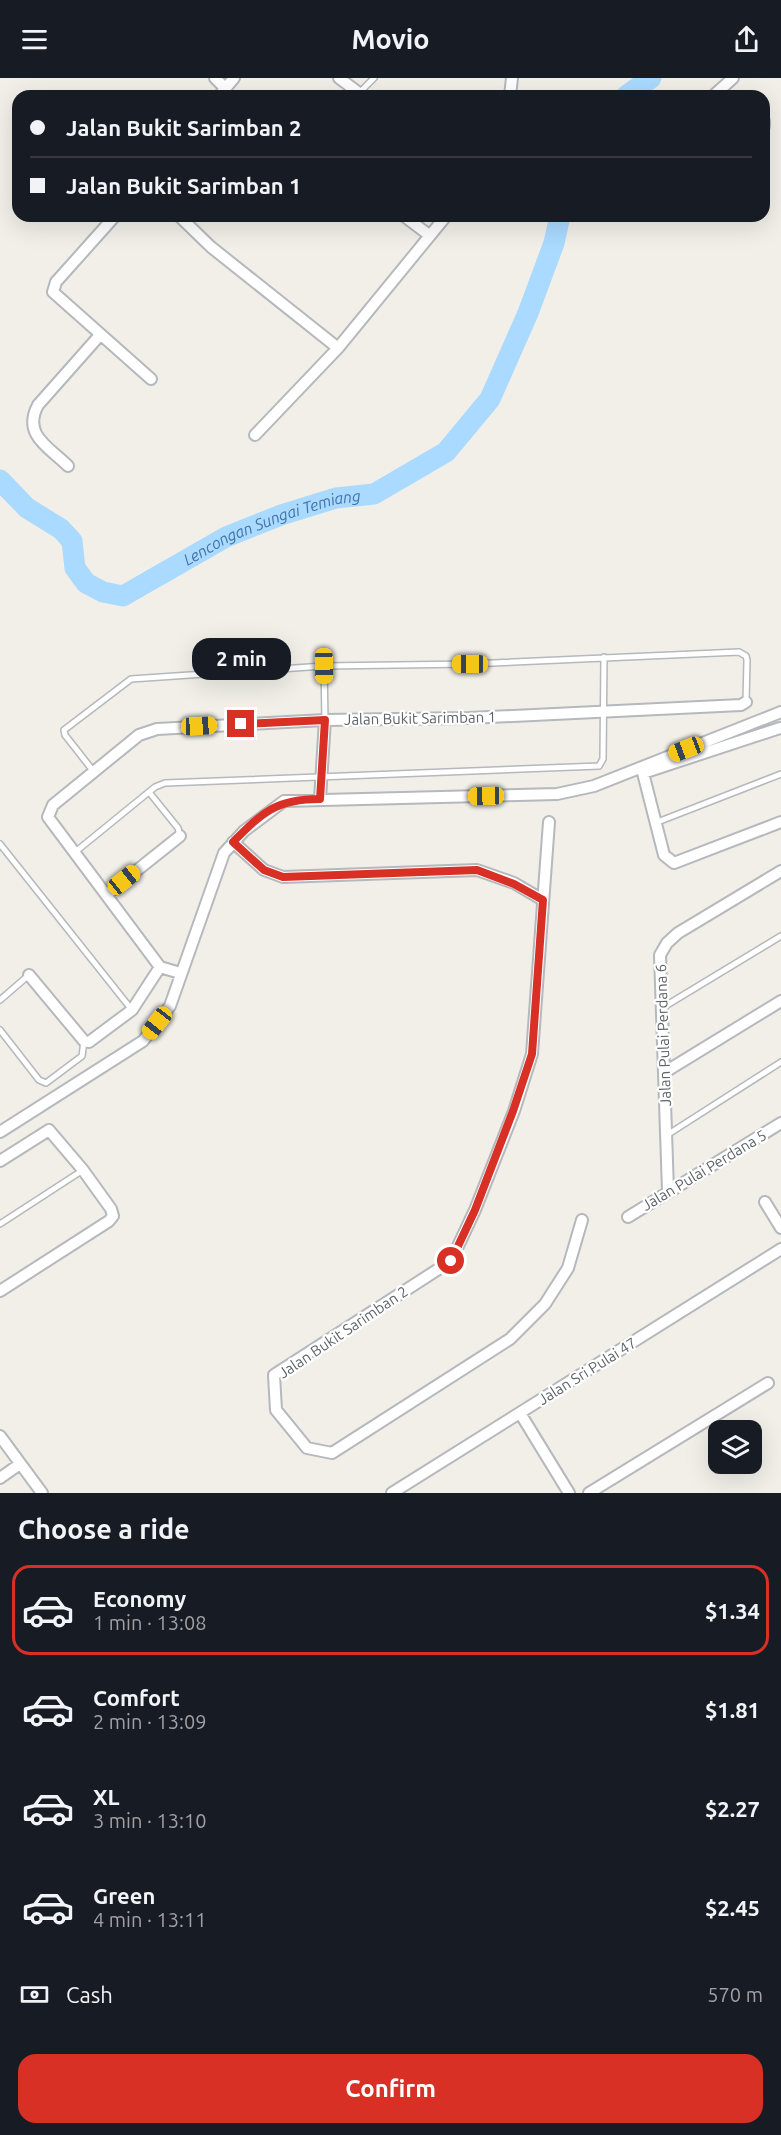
<!DOCTYPE html>
<meta charset="utf-8">
<style>
:root{--surface:#171b24;--page:#242831;--text:#f1f3f6;--muted:#9ea1a6;--line:#363941;--accent:#d93025}
body{margin:0;font-family:Ubuntu,sans-serif;background:var(--page);color:var(--text);height:100vh;display:flex;flex-direction:column;font-size:22px;white-space:nowrap}
*{box-sizing:border-box;margin:0}
p{font-size:20px;color:var(--muted)}
.icon{flex:none;width:33px;height:33px;fill:none;stroke:currentColor;stroke-width:2;stroke-linecap:round;stroke-linejoin:round}
.map{position:relative;height:1415px;overflow:hidden}
.panel{display:flex;flex-direction:column;background:var(--surface);flex:1}
.panel>*{flex:none}
.hud{position:absolute;left:12px;top:12px;width:758px;height:132px;border-radius:18px;box-shadow:0 6px 24px #0002;display:grid;align-content:center;height:132px;padding:0 18px;background:var(--surface)}
.fabs{position:absolute;left:708px;top:1342px;display:grid;gap:12px}
.fabs a{display:grid;place-items:center;width:54px;height:54px;border-radius:12px;background:var(--surface);box-shadow:0 6px 24px #0002;font-size:30px}
.end{position:absolute;width:27px;height:27px;margin:-14px;border:8px solid #d93025;background:#fff;box-shadow:0 0 0 3px #fff}
.from{border-radius:50%}
.bubble{position:absolute;height:42px;border-radius:18px;background:var(--surface);box-shadow:0 6px 24px #0002;font-size:20px;font-weight:700;line-height:42px;text-align:center}
.car{position:absolute;width:18px;height:36px;margin:-18px -9px;border-radius:8px;box-shadow:0 0 4px 2px #0007;background:linear-gradient(#f5c518 24%,#345 0 40%,#f5c518 0 76%,#345 0 86%,#f5c518 0)}
.hud b{display:flex;align-items:center;gap:21px;height:57px;font-size:22px}
.hud b+b{border-top:2px solid var(--line)}
.hud i{width:15px;height:15px;background:var(--text)}
ul{padding:0;list-style:none}
li{display:flex;align-items:center;gap:18px;height:90px;margin:0 12px 9px;padding:0 6px;border:3px solid transparent;border-radius:18px}
li div{flex:1}
li b{display:block;font-size:22px}
li em{font-style:normal;font-weight:700}
li.current{border-color:var(--accent)}
li>.icon{width:54px;height:54px;stroke-width:1.5}
h2{padding:0 18px;font-size:27px;line-height:72px}
.pay{display:flex;align-items:center;gap:15px;height:66px;padding:0 18px;font-size:22px}
.pay p{margin-inline-start:auto}
.button{display:flex;gap:12px;margin-top:auto;padding:12px 18px}
.button a{flex:1;height:69px;border-radius:18px;background:var(--accent);color:#fff;font-size:24px;font-weight:700;line-height:69px;text-align:center}
header{display:flex;justify-content:space-between;align-items:center;height:78px;padding:0 18px;background:var(--surface);font-size:27px;font-weight:700}
.map>svg:first-child{display:block}
</style>
<header><svg class="icon" aria-label="menu" viewBox="0 0 24 24"><path d="M4 6h16M4 12h16M4 18h16"/></svg>Movio<svg class="icon" aria-label="share" viewBox="0 0 24 24"><path d="M12 15V3M7 8l5-5 5 5M5 13v7h14v-7"/></svg></header>
<div class="map">
<svg width="781" height="1415" viewBox="0 0 781 1415">
<rect width="100%" height="100%" fill="#f1efe8"/>
<g fill="none" stroke-linecap="round" stroke-linejoin="round">
<g stroke="#aadaff" stroke-width="21">
<path d="M626,18L651,0"/>
<path id="s1" d="M0,402L27,430L61,451L72,463L75,490L86,505L103,514L123,518L226,459L281,437L336,420L374,416L446,374L490,321L528,235L554,165L560,138"/>
</g>
<g stroke="#b5b8bc" stroke-width="8">
<path id="lane" d="M359,15L374,0
M324,588L325,642
M94,694L65,657L64,652L131,601L324,588L470,586L739,574L746,578L747,582L746,624
M149,714L178,750L180,758
M655,745L781,696
M0,766L132,932
M74,775L155,709L165,705L599,688L603,681L604,579
M0,922L29,897
M662,930L781,858
M0,952L39,1002L46,1005L82,978L84,963
M667,1057L781,984
M0,1146L83,1092"/>
</g>
<g stroke="#b5b8bc" stroke-width="14">
<path id="street" d="M215,0L225,10
M339,0L359,15
M219,18L234,0
M510,18L512,0
M713,18L733,0
M764,43V48
M115,138L56,204L53,214L151,301
M179,138L211,169L338,270
M404,138L429,157
M255,357L338,270L446,138
M68,388C49,369 22,357 38,327L100,257
M780,650L643,695L664,777L674,785L781,744
M320,721L325,642
M549,744L532,976L514,1033L475,1132L451,1183L274,1297L276,1332L307,1370L332,1375L510,1261L545,1226L568,1190L582,1142
M233,764L264,792L283,799L477,792L514,805L543,822
M106,817L180,758
M180,895L160,889L48,739L53,727L139,657L157,651L325,642L469,640L741,627L746,624
M29,897L84,963L89,964L132,932L160,889
M665,994L781,923
M0,1054L143,963L170,928L224,775L244,753L284,723L557,716L594,708L781,634
M0,1083L49,1052L83,1092L111,1131L113,1138L109,1143L0,1213
M668,1113L660,877L667,865L678,855L781,793
M765,1124L781,1150
M628,1139L781,1045
M520,1335L569,1415
M0,1358L42,1415
M0,1400L20,1386
M392,1415L781,1171
M589,1415L768,1305"/>
</g>
<use href="#lane" stroke="#fff" stroke-width="5"/>
<use href="#street" stroke="#fff" stroke-width="10"/>
</g>
<g fill="none" stroke-linecap="round" stroke-linejoin="round">
<path stroke="#d93025" stroke-width="8" d="M241,646L325,642L320,721C276,721 263,734 233,764L264,792L283,799L477,792L514,806L543,822L532,976L513,1033L475,1132L451,1183"/>
</g>
<g text-anchor="middle" dominant-baseline="central" stroke-width="4.5" stroke-linejoin="round" paint-order="stroke">
<g font-size="15" fill="#5f6368" stroke="#fff">
<text transform="translate(420 640) rotate(-1)">Jalan Bukit Sarimban 1</text>
<text transform="translate(663 957) rotate(-92)">Jalan Pulai Perdana 6</text>
<text transform="translate(704 1092) rotate(-31)">Jalan Pulai Perdana 5</text>
<text transform="translate(343 1254) rotate(-34)">Jalan Bukit Sarimban 2</text>
<text transform="translate(587 1293) rotate(-32)">Jalan Sri Pulai 47</text>
</g>
<g font-size="16" font-style="italic" fill="#4174aa" stroke="#fff">
<text stroke="none"><textPath href="#s1" startOffset="346">Lencongan Sungai Temiang</textPath></text>
</g>
</g>
</svg>
<div class="fabs">
<a><svg class="icon" aria-label="layers" viewBox="0 0 24 24"><path d="M12 4l9 5-9 5-9-5zM3 14l9 5 9-5"/></svg></a>
</div>
<i class="end from" style="left:451px;top:1183px"></i>
<i class="end" style="left:241px;top:646px"></i>
<div class="bubble" style="left:192px;top:560px;width:99px">2 min</div>
<i class="car" style="left:470px;top:586px;rotate:270deg"></i>
<i class="car" style="left:324px;top:588px;rotate:179deg"></i>
<i class="car" style="left:199px;top:648px;rotate:87deg"></i>
<i class="car" style="left:686px;top:671px;rotate:249deg"></i>
<i class="car" style="left:486px;top:718px;rotate:269deg"></i>
<i class="car" style="left:124px;top:802px;rotate:51deg"></i>
<i class="car" style="left:157px;top:945px;rotate:218deg"></i>
<div class="hud">
<b><i class="from"></i>Jalan Bukit Sarimban 2</b>
<b><i></i>Jalan Bukit Sarimban 1</b>
</div>
</div>
<section class="panel">
<h2>Choose a ride</h2>
<ul>
<li class="current"><svg class="icon" aria-label="car" viewBox="0 0 24 24"><path d="M5 17H2v-5l4-1 3-4h7l3 4 3 1v5h-3M9 17h6M6 11h13"/><circle cx="7" cy="17" r="2"/><circle cx="17" cy="17" r="2"/></svg><div><b>Economy</b><p>1 min · 13:08</p></div><em>$1.34</em></li>
<li><svg class="icon" aria-label="car" viewBox="0 0 24 24"><path d="M5 17H2v-5l4-1 3-4h7l3 4 3 1v5h-3M9 17h6M6 11h13"/><circle cx="7" cy="17" r="2"/><circle cx="17" cy="17" r="2"/></svg><div><b>Comfort</b><p>2 min · 13:09</p></div><em>$1.81</em></li>
<li><svg class="icon" aria-label="car" viewBox="0 0 24 24"><path d="M5 17H2v-5l4-1 3-4h7l3 4 3 1v5h-3M9 17h6M6 11h13"/><circle cx="7" cy="17" r="2"/><circle cx="17" cy="17" r="2"/></svg><div><b>XL</b><p>3 min · 13:10</p></div><em>$2.27</em></li>
<li><svg class="icon" aria-label="car" viewBox="0 0 24 24"><path d="M5 17H2v-5l4-1 3-4h7l3 4 3 1v5h-3M9 17h6M6 11h13"/><circle cx="7" cy="17" r="2"/><circle cx="17" cy="17" r="2"/></svg><div><b>Green</b><p>4 min · 13:11</p></div><em>$2.45</em></li>
</ul>
<div class="pay"><svg class="icon" aria-label="cash" viewBox="0 0 24 24"><path d="M3 7h18v10H3z"/><circle cx="12" cy="12" r="2"/></svg>Cash<p>570 m</p></div>
<div class="button"><a>Confirm</a></div>
</section>
